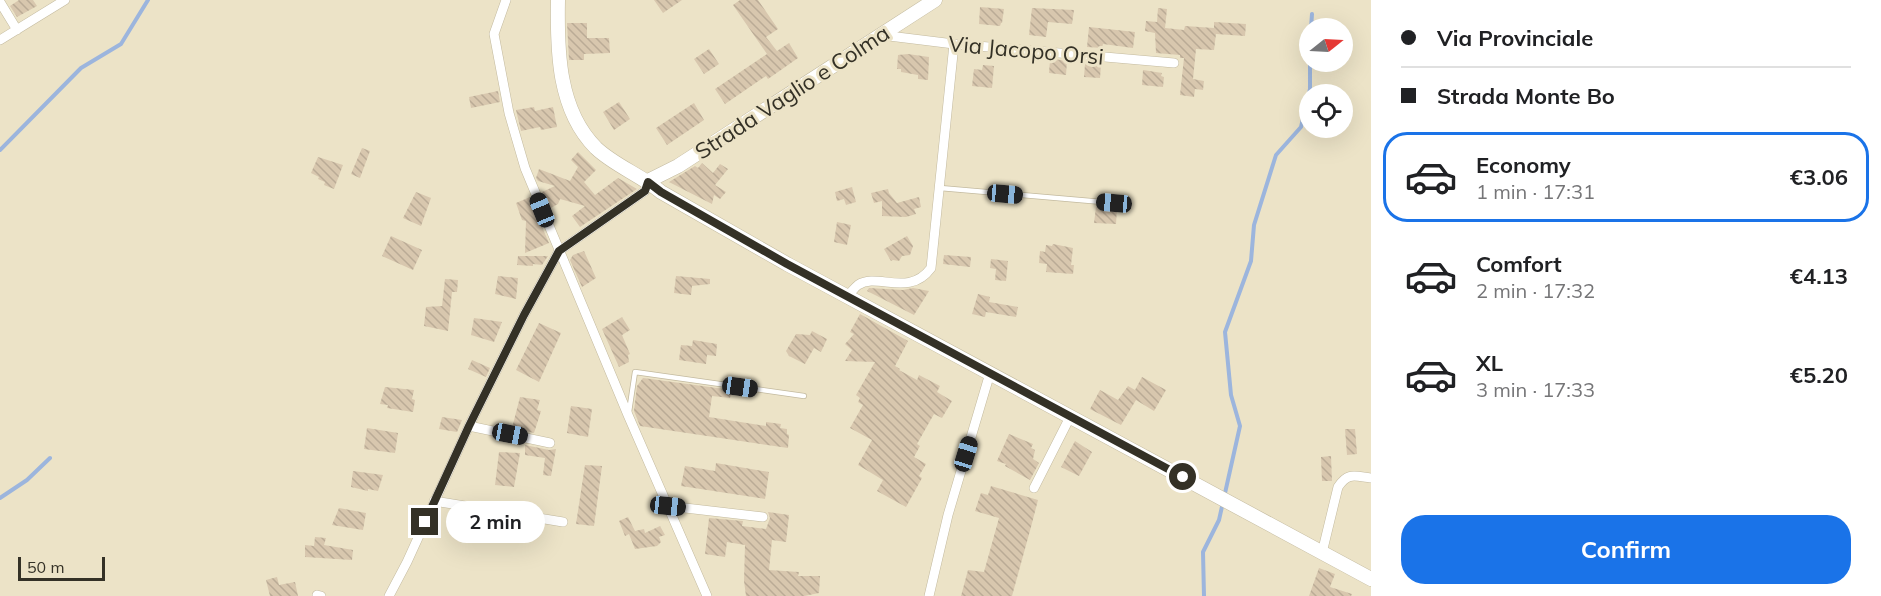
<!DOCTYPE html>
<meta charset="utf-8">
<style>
:root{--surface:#fff;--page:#f6f6f6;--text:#202124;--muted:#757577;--line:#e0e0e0;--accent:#1a73e8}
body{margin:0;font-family:Mulish,sans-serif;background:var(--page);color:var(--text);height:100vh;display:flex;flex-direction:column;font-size:22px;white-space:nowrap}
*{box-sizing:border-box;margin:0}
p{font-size:20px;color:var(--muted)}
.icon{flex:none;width:33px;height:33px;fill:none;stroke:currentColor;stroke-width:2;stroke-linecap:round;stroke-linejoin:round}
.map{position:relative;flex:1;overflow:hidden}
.panel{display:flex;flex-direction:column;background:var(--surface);width:510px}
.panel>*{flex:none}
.guide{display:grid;align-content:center;height:132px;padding:0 30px;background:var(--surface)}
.needle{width:39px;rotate:72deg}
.buttons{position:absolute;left:1299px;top:18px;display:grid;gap:12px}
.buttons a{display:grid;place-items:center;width:54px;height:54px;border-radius:50%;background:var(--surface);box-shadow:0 6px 24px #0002;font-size:30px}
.scale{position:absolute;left:18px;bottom:15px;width:87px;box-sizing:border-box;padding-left:6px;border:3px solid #343126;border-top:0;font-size:16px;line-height:21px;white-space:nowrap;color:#343126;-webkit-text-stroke:4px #ece3c7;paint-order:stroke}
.end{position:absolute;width:27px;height:27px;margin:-14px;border:8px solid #343126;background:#fff;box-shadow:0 0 0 3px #fff}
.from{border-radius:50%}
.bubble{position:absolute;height:42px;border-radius:21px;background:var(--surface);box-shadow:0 6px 24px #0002;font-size:20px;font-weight:700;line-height:42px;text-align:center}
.car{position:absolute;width:18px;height:36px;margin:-18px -9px;border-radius:8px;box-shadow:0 0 4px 2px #0007;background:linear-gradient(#222 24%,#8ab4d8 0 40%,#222 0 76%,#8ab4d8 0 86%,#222 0)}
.guide b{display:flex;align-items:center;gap:21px;height:57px;font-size:22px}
.guide b+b{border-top:2px solid var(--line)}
.guide i{width:15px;height:15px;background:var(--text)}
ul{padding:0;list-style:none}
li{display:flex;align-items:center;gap:18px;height:90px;margin:0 12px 9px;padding:0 18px;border:3px solid transparent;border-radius:24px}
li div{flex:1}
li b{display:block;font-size:22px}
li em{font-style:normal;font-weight:700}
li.active{border-color:var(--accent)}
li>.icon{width:54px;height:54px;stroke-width:1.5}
.cta{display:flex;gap:12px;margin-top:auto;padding:12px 30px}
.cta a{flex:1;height:69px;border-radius:24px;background:var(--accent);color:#fff;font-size:24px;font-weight:700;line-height:69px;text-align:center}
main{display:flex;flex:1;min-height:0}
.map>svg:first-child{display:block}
</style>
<main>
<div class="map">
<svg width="1371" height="596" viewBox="0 0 1371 596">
<defs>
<pattern id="building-back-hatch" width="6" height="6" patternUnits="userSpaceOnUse" patternTransform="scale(1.5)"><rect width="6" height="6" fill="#d8c7ae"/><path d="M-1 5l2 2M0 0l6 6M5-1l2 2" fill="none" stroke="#baab96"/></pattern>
</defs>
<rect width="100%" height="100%" fill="#ece3c7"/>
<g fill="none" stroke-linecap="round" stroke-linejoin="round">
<path stroke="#9cb5dd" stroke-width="4" d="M1311,28L1312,14
M0,150L81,68L121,44L148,0
M0,498L27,480L50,458
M1204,596L1203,552L1219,520L1240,426L1231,395L1225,332L1251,261L1254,225L1276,155L1301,127L1310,89V62"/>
</g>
<path fill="url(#building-back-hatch)" d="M19,0H33L37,6L17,17L10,6Z
M654,0H682L663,13Z
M740,0H758L778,29L766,37L777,51L789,43L798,58L768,79L766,76L725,104L715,89L767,54L733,5Z
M980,7L1004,9L1002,23H1001L1000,26L979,24Z
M1032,8L1074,10L1072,24L1048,22L1046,37L1029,35Z
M1158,8L1167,9L1165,28L1184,30L1185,26L1214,28V22L1246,24L1245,36L1216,34L1214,50L1196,49L1193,79L1204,81L1203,90L1195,89L1194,97L1180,95L1184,58H1180V55L1156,53L1155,33L1145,31L1146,21L1157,22Z
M567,23H587V38H609L610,53L584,54V60H569Z
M1089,27L1135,32L1133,48L1103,44L1102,48L1087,47Z
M709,49L719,64L704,74L694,59Z
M908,54L929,57L928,80L918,79V75L901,72V69H897L898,55Z
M1054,59L1067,61L1066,75L1049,73L1050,60Z
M1085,64L1101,65L1100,78L1084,77Z
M983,65L994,66L992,88L972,86L974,69L982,70Z
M1143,70L1162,73L1161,76L1164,77L1163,87L1142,85Z
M498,91L500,102L471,108L469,97Z
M619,102L630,119L614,130L603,112Z
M694,103L704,120L667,145L656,128Z
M534,107L535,111L553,107L557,127L541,130L540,127L521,131L516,110Z
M362,148L370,151L360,178L351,174Z
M578,152L596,170L584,182L595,195L618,178L637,189L580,227L572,216L585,206L560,199L558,204L549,209L542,192L555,186L538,181L536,178L539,169L570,181L578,167L571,160Z
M318,157L343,165L334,189L324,185L325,182L318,179L319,177L311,173Z
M702,163L713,173L720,164L728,169L715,185L726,192L720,199L714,195L712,204L669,182L695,166L698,168Z
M852,187L856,202L846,205L844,199L837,201L835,192Z
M888,189L889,193L897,203L919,197L921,207L914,209L916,214L906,217L882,216V201L874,203L871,193Z
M416,192L431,198L421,226L403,218Z
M530,197L537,215L535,216L539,220L549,243L525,253L526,221L522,220L516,203Z
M1096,207L1117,209L1116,224L1094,223Z
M837,222L851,225L847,245L834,242Z
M391,236L422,250L413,270L382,256Z
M907,236L913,246L910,255L902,256L899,261L893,260L891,261L884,249Z
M1053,244L1073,248L1071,265H1074L1073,274L1046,272L1047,264L1039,263L1040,251L1045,252L1046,245L1052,246Z
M584,251L596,278L582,287L570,260L573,255Z
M944,255L971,257L970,267L943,264Z
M518,256H548L542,265L533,264V266L517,265Z
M991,259L1008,261L1006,281L995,280L996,269L990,268Z
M498,276L518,278L516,299L495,294Z
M676,276L710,279V284L692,286L691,295L674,293Z
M445,279L458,280L457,292H452L448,331L424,326L426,307L442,306Z
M869,288L903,290L913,288L929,291L914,315L877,296L867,291Z
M978,294L990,297L989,302L1018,307L1016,317L986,312L985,317L972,314Z
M860,314L908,341L895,366L900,369L899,370L917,380L919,375L940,386L937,392L952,401L942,418L934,414L917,444L920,446L914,457L926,464L919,476L922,478L906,507L877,491L883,480L858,465L872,440L850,428L863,405L858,402L860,398L856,395L875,362L845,361L852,350L845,344L854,334L850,332Z
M622,317L630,330L622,335L630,354L628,355L629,362L619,367L602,329Z
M474,318L502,322L494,342L471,335Z
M539,323L561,333L539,382L516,370Z
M812,331L827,339L821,352L814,348L805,364L789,356L786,351L796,334L810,335Z
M693,340L717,344L716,356L707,355L706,364L679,360L681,345L692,346Z
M472,360L490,368L486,377L468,369Z
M1142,377L1166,390L1154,411L1136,400L1121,425L1090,409L1100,390L1118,400L1128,386L1135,390Z
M643,378L732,390L730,398L712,396L709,417L766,426V422L781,424L780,428L787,429V434L789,435L788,448L640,426L634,411L637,386Z
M385,387L414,390L412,399L415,400L413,412L387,408L388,405L380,404Z
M520,397L540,400L537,410L541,411L534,433L512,428Z
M571,406L592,409L588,437L567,433Z
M442,417L462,420L457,432L439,429Z
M367,428L398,433L395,453L364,449Z
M1345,429H1355L1357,454L1347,455Z
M1009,434L1033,444L1031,448L1035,450L1033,459L1039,463L1030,480L1005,466L1006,464L997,461Z
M1075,441L1092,452L1079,476L1061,467Z
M525,445L549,450L556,449L551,476L543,475L545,458L525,455Z
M499,452L520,453L514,487L495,485Z
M1331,456L1332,481H1322L1321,457Z
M716,463L769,472L765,499L681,486L685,466L715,471Z
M585,465L602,466L594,526L576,524Z
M353,471L383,475L378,491L368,489V491L351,487Z
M991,486L1038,500L1031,527L1012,596H961L968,570L984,572L999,518L975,511L981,493L988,495Z
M339,508L366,513L363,530L332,525Z
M768,512L789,515L786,542L772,540L769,570L799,572L798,576H820L819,593L804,596H746L744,581L745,545L727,542L725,557L705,554L709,518L743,521L742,526L766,529L770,518Z
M628,517L635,531L644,529L645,533L660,526L665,535L659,537L661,542L657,546L635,549L629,534L625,536L619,521Z
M315,537L326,538L324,545L353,550L352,560L305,557V545L314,546Z
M1319,568L1335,574L1330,587L1352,594L1351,596H1309Z
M277,577L279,585L295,582L298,596H270L266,580Z"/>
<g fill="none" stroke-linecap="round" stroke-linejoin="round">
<g stroke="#c3ba9f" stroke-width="6">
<path id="lane" d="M940,188L1114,203
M629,412L635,372L804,396"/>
</g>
<g stroke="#c3ba9f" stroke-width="10">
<path id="street" d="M506,0L494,34L509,113L525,168L628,415L707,596
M0,2L17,30
M881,35L954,44L1174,63
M0,40L65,0
M847,296C851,293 854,288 858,285C877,272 909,298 931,268L954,44
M469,426L550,443
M1034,488L1070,417
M434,501L563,522
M668,506L763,517
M1322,553L1338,487C1348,472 1354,476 1371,478
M317,595L321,596
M389,596L407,562L469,426L524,315L559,251L645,191L648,181
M929,596L948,515L990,373"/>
</g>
<g stroke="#c3ba9f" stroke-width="15">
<path id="secondary" d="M558,0C557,51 558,110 596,148C615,166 641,175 661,192L787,264L1371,579
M648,181L678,166L935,0"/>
</g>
<use href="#lane" stroke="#fff" stroke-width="4.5"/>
<use href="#street" stroke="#fff" stroke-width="9"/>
<use href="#secondary" stroke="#fff" stroke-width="14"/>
</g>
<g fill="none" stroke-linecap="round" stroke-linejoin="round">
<path stroke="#343126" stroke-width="8" d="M425,522L469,426L524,315L559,251L645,191L648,182L661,192L787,264L1183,477"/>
</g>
<g text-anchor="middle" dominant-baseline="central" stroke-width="6" stroke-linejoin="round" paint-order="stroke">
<g font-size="22" fill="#343126" stroke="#ece3c7">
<text transform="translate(1026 50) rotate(5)">Via Jacopo Orsi</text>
<text transform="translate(792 92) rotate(-33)">Strada Vaglio e Colma</text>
</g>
</g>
</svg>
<div class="buttons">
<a><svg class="needle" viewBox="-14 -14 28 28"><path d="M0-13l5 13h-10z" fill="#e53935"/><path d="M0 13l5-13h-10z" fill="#757577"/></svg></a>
<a><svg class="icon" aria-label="locate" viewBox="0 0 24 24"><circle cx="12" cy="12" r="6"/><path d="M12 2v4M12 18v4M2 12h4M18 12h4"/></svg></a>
</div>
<div class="scale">50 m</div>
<i class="end from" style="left:1183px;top:477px"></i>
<i class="end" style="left:425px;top:522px"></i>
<div class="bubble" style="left:446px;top:501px;width:99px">2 min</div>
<i class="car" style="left:1005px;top:194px;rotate:95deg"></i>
<i class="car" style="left:1114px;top:203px;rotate:275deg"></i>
<i class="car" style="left:542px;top:210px;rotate:338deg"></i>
<i class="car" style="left:740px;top:387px;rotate:98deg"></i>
<i class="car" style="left:510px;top:434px;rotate:101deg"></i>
<i class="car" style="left:966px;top:454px;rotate:17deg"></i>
<i class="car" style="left:668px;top:506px;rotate:96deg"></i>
</div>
<section class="panel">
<div class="guide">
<b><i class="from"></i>Via Provinciale</b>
<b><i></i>Strada Monte Bo</b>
</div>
<ul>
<li class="active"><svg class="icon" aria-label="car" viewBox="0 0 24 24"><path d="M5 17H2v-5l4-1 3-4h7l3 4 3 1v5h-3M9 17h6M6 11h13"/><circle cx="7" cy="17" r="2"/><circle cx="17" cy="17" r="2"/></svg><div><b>Economy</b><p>1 min · 17:31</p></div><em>€3.06</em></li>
<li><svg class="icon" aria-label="car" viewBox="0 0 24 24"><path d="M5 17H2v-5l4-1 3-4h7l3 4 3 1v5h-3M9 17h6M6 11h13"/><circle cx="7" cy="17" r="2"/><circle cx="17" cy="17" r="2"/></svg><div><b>Comfort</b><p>2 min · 17:32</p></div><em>€4.13</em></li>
<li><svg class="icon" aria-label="car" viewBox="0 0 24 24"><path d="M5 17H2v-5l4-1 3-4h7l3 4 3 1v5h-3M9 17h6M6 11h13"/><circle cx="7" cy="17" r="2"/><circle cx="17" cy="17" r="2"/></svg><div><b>XL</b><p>3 min · 17:33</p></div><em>€5.20</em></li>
</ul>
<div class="cta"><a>Confirm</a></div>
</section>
</main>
